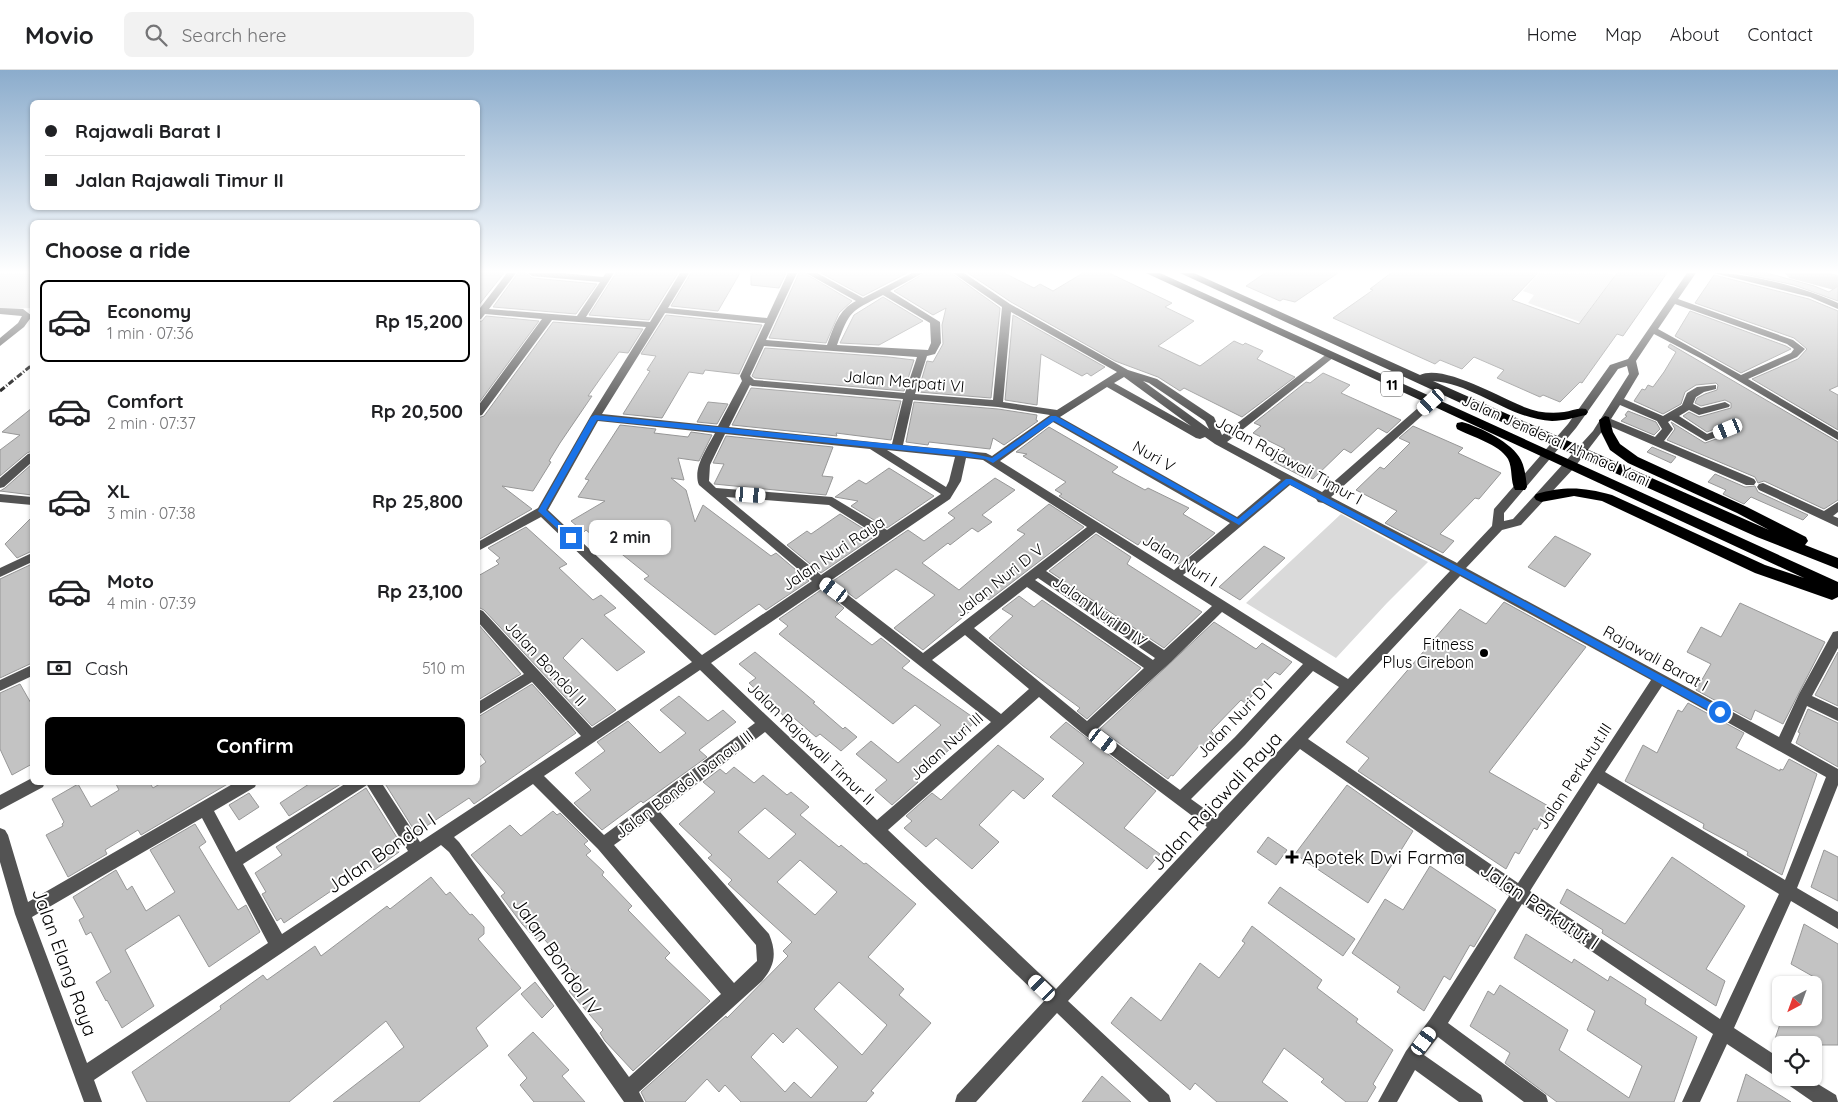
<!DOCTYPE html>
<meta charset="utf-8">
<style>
:root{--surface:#fff;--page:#f2f2f2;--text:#202124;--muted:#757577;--line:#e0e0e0;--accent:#000}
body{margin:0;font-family:Quicksand,sans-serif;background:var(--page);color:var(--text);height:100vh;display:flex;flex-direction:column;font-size:19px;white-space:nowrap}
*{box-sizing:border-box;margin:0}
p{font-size:16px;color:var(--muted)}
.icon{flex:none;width:28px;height:28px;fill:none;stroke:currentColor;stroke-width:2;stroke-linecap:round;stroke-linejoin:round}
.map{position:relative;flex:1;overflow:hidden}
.panel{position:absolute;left:30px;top:150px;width:450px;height:565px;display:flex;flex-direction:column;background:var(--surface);border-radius:8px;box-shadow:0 1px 4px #0004}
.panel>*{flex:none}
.hud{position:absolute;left:30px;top:30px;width:450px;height:110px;border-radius:8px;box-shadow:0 1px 4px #0004;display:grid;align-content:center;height:110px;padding:0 15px;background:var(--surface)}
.needle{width:32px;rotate:221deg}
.fabs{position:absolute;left:1772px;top:906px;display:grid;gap:10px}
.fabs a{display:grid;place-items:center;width:50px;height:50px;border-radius:8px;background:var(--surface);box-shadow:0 1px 4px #0004;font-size:25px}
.end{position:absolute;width:22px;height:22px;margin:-11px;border:6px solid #1a73e8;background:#fff;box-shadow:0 0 0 2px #fff}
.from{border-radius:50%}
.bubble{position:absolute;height:35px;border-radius:8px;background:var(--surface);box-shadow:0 1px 4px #0004;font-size:16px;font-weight:700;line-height:35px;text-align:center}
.car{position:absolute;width:15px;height:30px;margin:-15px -8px;border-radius:6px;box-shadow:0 0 4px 1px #0007;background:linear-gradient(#fff 24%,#345 0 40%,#fff 0 76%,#345 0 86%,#fff 0)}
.hud b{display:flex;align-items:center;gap:18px;height:48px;font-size:19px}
.hud b+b{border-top:1px solid var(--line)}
.hud i{width:12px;height:12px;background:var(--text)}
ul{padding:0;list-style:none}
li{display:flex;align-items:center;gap:15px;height:82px;margin:0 10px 8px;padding:0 5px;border:2px solid transparent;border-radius:8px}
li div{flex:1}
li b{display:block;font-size:19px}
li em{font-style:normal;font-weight:700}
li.selected{border-color:var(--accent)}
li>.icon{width:45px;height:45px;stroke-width:1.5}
h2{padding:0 15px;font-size:22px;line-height:60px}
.pay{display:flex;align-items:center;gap:12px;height:55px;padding:0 15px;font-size:19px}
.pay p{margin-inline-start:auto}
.action{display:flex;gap:10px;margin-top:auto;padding:10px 15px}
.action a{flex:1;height:58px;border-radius:8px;background:var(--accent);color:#fff;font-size:20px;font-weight:700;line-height:58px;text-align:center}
header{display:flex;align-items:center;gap:30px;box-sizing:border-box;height:70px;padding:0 25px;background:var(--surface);border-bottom:1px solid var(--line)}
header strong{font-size:24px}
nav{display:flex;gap:28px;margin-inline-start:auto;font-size:18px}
.search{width:350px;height:45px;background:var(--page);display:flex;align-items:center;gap:12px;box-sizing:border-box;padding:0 18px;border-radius:8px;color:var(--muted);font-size:19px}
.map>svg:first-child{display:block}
</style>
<header>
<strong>Movio</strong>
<div class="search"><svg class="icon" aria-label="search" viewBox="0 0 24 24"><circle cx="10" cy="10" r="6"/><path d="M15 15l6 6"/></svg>Search here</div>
<nav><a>Home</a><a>Map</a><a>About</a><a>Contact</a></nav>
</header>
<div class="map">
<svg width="1838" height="1032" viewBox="0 0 1838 1032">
<rect width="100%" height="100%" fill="#fff"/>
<path fill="#dadada" d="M0,203H32V238L0,239Z
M1539,203H1607L1615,205L1580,252L1528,233L1534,225L1523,221Z
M1341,444L1428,492L1387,533L1336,588L1246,533Z"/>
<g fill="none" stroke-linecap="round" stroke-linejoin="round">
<path fill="#a1a1a1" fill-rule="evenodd" d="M1785,203H1830L1838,205V221L1789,208Z"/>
</g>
<path fill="#c3c3c3" stroke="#979797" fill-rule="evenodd" d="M478,203H504L478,236Z
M518,203H526L532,208L597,214L576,244L493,237Z
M616,203H678L649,250L589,245Z
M691,203H740L718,241L671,236Z
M751,203H786L779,218L751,215Z
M799,203H804L852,231L839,243L826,273L769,268Z
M821,203H907L863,226Z
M925,203H951L1000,238L991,328L918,322L927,291L933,292L943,274L942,255L946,238L933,245L894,221Z
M968,203H1004L1034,218L1040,214L1053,221L1083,203H1109L1172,233L1165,237L1194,251L1158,276L1200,296L1234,271L1243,275L1245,273L1263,281L1257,289L1295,307L1242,347L1184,318L1180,321L1158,307L1115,291L1011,232Z
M1265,203H1338L1295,232L1283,229L1280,231L1246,216Z
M1391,203H1538L1512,230L1579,254L1617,203H1667L1623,266L1617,264L1582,313L1580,312L1560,332L1543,325L1540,327L1497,308L1504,300L1474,287L1462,299L1440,290L1435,294L1333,248L1373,220L1370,219Z
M1740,203H1767L1814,216L1829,222L1838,216V231L1794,215Z
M1714,205L1809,229L1838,241V316L1829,320L1838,325V360L1752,309L1798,289L1807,279L1794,268L1695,233Z
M883,227L923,251L879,275L840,273L854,245Z
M1690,241L1786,276L1791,279L1741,303L1675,266Z
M666,245L762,255L739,304L705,300L703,304L689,302L662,348L623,344L650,301L647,300L656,286L641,284Z
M1013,245L1105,297L1091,306L1087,303L1082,306L1041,284L1037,335L1005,330Z
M486,246L539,251L478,334V252L482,251Z
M553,252L643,259L628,283L619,282L588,326H592L560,373L549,391L551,392L533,421L502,416L532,439L478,470V348L484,346Z
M1670,274L1838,372V430L1824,439L1764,411L1758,413L1755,407L1667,370L1675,359L1671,352L1705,373L1733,363L1735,358L1727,354L1707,362L1683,346L1689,342L1699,347L1731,338V333L1725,330L1701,336L1695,333L1697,328L1705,324L1717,320L1718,315L1716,313L1696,315L1685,322L1681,334L1663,344L1634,331L1642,319L1645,320L1648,315L1653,317L1664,302L1676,282L1668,277Z
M765,278L889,287L914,290L904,321L755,308L752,306Z
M1323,303L1350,315L1341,323L1401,350L1387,363L1378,358L1351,383L1344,379L1313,409L1307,406L1305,408L1272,391L1285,379L1253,363L1261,356L1254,353L1306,312L1310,313Z
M751,318H752L901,331L891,370L836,363L837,366L732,355Z
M708,332L728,334L717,354L697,352Z
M914,332L998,339L1037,345L1036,350L1038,351L1004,375L993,368L990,379L929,372L928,375L906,372Z
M32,338V381L27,383L0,406V380L20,365L2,362Z
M1628,341L1656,352L1660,359L1654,365L1621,351L1627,346L1625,345Z
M620,355L656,359L654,363L688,367L691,362L712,365L699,391L678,388L684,410L671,408L686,420L695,452L703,435L771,486L776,483L809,511L766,540L759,534L715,565L644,509L649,506L608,473L605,476L586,460L584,462L571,451L605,431L578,427L589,410L585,409Z
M1413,356L1463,378L1458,383L1501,403L1479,429L1475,428L1440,464L1454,471L1443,483L1385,453L1397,441L1356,420L1380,397L1384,399L1410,373L1399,368Z
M1049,357L1118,397L1112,402L1145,420L1148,418L1189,438L1183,444L1215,463L1179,494L1141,471L1138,475L1059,426L1062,424L1055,420L1066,412L1023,386L1027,384L1016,382Z
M726,366L833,377L822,406L833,407L826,425L714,414L724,394L713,393Z
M1652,377L1676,387L1671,393L1647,382Z
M32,394V425L0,421L5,418Z
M889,398L934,426L887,458L851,436L858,431L835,427L859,410L866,414Z
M1715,404L1745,417L1755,416L1758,422L1808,445L1803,450L1751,427L1744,434L1723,424L1726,420L1708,412Z
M995,408L1015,420L982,445L992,452L978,462L972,458L950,475L948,473L922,493L959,520L1025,464L1017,460L1049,434L1084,457L989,530L986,528L923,580L894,558L935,525L896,499L856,529L833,511L908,460L924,471L955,448L948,443Z
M840,444L875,466L821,503L787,475L807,461L811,464Z
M32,447V481L17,488L5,474Z
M526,457L567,494L559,498L593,530L601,525L616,538L604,545L645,582L617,601L582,568L563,588L616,640L592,656L484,540L478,537V506L499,494L496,491L500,488L488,478Z
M1096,464L1131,487L1127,494L1202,542L1164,578L1049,501Z
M1555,466L1591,484L1565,517L1528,497Z
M1264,476L1285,488L1240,530L1219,517Z
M32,494V593L0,608V509Z
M821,520L844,538L835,547L872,575L881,568L910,591L902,598L977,650L949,676L951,678L916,710L918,712L892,735L875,720L887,710L856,684L871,671L898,693L941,655L915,635L893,654L779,564L788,556L779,549Z
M1019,526L1034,537L1042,530L1141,598L1087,649L1077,641L1080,638L1023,596L989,568L1013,546L1002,539Z
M1504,532L1586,577L1489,702L1550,737L1537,760L1534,758L1519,784L1515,782L1506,799L1358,701L1369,688L1346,672L1460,539L1486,554Z
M1740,533L1825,572L1783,654L1755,640L1751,650L1696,620L1711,594L1687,582L1701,557L1721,567Z
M1214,552L1256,579L1262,573L1292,592L1280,605L1275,602L1245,633L1241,630L1211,661L1214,664L1201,678L1199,676L1173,706L1171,705L1168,709L1100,659Z
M478,554L521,604L478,630Z
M755,582L815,632L813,633L843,659L845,657L857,667L841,681L820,664L816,667L794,648L790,652L749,613L756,608L739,594Z
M1838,582V636L1815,625Z
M20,614L32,635V694L12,705L0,679V623Z
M532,614L576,663L474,734L469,728L416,763L384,712H478V698L486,692L478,681V647Z
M679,626L708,651L723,640L736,652L699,680L707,687L643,733L641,731L602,760L574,733L591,720L575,703L605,681L597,672L628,651L660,683L686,663L660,640Z
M1688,633L1744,663L1736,678L1780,701V699L1783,700L1789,689L1817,704L1782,805L1747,785L1748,782L1703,758L1704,754L1625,711L1643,675L1657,683L1678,640L1682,642Z
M1808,639L1838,653V697L1796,673L1800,663L1798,662Z
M1066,652L1156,721L1124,758L1160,784L1147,799L1052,726L1084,693L1050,667Z
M998,675L1044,709L1024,729L1013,720L979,755L999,772L972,799L936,768L926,777L904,758L912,751L906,746L932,723L941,730Z
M734,697L754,713L763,705L787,725L791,722L809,737L800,745L839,777L841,775L864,794L866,793L916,834L868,887L904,919L899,925L931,953L871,1021L874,1023L866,1032H741L725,1015L719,1022L707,1009L685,1032H646L641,1022L726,946L727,948L788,886L783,881L792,872L728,814L732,810L708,788L712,785L679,754L715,722L703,712L720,699L726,704ZM765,738L796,764L769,789L738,762ZM800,790L837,822L815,845L777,812ZM839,912L887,955L862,985L814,939ZM797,958L838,997L811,1028L794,1012L785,1022L751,987L773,963L783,973Z
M115,712H149L153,718L163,712H231L141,765L138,760L105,780L107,784L68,807L46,765L63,756L62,754L64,752L52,729L78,714L91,737L119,720Z
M312,712H344L289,746L280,733Z
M1347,715L1413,761L1368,833L1295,784Z
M366,718L401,774L396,777L399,782L374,800L367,791L335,813L337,817L284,853L281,848L277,851L262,824L266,822L255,803L282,785L276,777Z
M249,723L259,737L239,750L229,735Z
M553,741L557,745L560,743L588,771L584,774L591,781L586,785L604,802L602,805L632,836L628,840L670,883L665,888L710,931L633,1001L605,971L600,963L603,960L569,921L581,910L544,869L540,873L522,854L501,826L505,823L471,785L510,755L521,766Z
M195,754L206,772L199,777L213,800L238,840L246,835L260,862L209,897L179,845L125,880L154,936L122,958L107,930L106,931L96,912L111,902L91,862L86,865L79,850L84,847L73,827L116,800L127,820L132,816L146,841L175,822L150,780Z
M1268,767L1287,780L1276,795L1257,782Z
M1824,780L1838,787V831L1811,817Z
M1672,787L1745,836L1706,899L1725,911L1716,936L1602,863L1603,860L1560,833L1567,819L1625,854Z
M1430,796L1496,840L1474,877L1470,875L1450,910L1444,906L1424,941L1397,922L1400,917L1352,883L1385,829L1403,840Z
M431,807L446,825L450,822L470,845L472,844L484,857V864L478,869L521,918L476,958L488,976L419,1032H333L404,977L386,951L289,1032H147L132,1002L221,939L220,936L263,905L267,910L315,876L321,886L387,836L390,839Z
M1280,817L1355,869L1343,886L1268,833Z
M1804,854L1838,874V975H1773L1782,948H1814V907L1791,894Z
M1252,856L1322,910L1317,918L1358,949L1356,952L1393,980L1373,1014L1376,1017L1367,1032H1346L1321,1012L1324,1009L1284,978L1262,1012L1288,1032H1217L1195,1013L1190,1020L1111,953L1131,927L1161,951L1200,893L1219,908L1245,873L1242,871Z
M1526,864L1572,893L1574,889L1608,911L1610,906L1646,929L1645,934L1697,967L1674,1032H1557L1505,993L1510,983L1470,956L1488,921L1494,925L1500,915L1568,960L1559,980L1629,1028L1642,996L1587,960L1595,941L1514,888Z
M535,912L554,936L542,948L521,924Z
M533,962L569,1000L562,1006L585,1032H534L520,1015L527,1008L508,985Z
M1746,1004L1791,1032H1737Z
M1102,1006L1131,1032H1082Z"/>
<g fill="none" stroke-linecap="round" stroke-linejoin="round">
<path fill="#535353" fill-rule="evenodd" d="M507,203H516L489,239L577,246L600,212L532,206L528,203H563L603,207L606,203H614L586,247L650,252L680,203H689L668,238L767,248L788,203H797L766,270L827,275C834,257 838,240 856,231L806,203H817L863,228L912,203H923L890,221L940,252L941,273L935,284L927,286L915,324L993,330L1002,237L953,203H964L1010,234L1128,300L1157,309L1214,347L1222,365L1328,283H1334V287L1227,372L1322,422L1427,330H1435L1436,332L1435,334L1331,427L1457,493L1492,456L1494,439L1568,354L1610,295L1628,289L1687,203H1696L1678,229L1793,270L1805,279L1797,287L1748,309L1838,362V370L1700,288L1654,264L1636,291L1639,304L1624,329L1663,346L1682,335L1687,323L1697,317L1716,315V319L1704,322L1696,327L1693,334L1701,338L1725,332L1730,335L1729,337L1699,345L1689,340L1679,346L1707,364L1728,356L1733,359L1732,361L1706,371L1671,350L1668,352L1673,359L1664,371L1754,409L1756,412L1754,415H1746L1607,355L1574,398L1521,455L1502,460L1466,498L1779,667L1799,624L1833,562L1838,561V578L1812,626L1838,638V651L1807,636L1791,673L1838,699V715L1797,818L1838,842V859L1791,831L1734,958L1781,989V1008H1808L1836,1025L1838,1032H1813L1787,1014L1784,1008L1781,1009L1775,1006L1727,974L1700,1032H1682L1713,964L1522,834L1448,953L1546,1025L1548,1032H1524L1438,967L1424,985L1481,1025L1483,1032H1459L1415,1000L1397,1032H1378L1406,981L1430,949L1509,826L1300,679L1068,931L1169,1025L1171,1032H1149L1057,943L976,1032H955L957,1025L1044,931L765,662L660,742L769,864C777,883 775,896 762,911L639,1022L644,1032H624L449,782L441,775L94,1010L102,1032H84L15,844L0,792V758L5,760L8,765L28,832L236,712H257L255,717L214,741L236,782L348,712H381L420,772L581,666L532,612L478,645V632L524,604L478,552V539L483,541L592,658L692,592L541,447L478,481V472L538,438L590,347L646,257L552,250L482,345L478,346V336L542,249L485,244L481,249L478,250V238H480ZM883,225L930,253L931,273L928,280L837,275C850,240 850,242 883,225ZM1675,234L1787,274L1794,279L1791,283L1741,305L1658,259ZM1011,242L1117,302L1057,340L1003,332ZM665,243L765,253L740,306L742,311L718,356L602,344ZM764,276L917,287L905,323L754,310L750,306ZM1627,296L1629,304L1593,361L1513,449L1504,451V443L1576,358L1618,299ZM1124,307L1191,356L1114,313ZM1143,311L1149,313L1205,351L1209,359ZM750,315L752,316L903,329L892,374L729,357ZM1107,317L1196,368L1200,369L1205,367L1215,374L1281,410L1237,447L1060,347ZM913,330L998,337L1050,345L992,386L986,383L903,375ZM1620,335L1657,351L1662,359L1655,367L1611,349ZM598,351L715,363C708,377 692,398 699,415L812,511L702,585L548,440ZM1053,352L1230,453L1174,500L1000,391ZM725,364L870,379L941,424L887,460L832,427L716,418L709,411L710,395ZM887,380L955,387L949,411L946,417ZM966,388L983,390L1087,457L923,583L830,511L950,429L961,411ZM1290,415L1316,429L1318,432L1323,433L1450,501L1348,609L1183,505ZM726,427L829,435L878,466L821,505ZM1096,462L1212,536L1164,580L1046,501ZM1460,506L1651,610L1518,813L1308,669ZM1038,508L1155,588L1153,590L1035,510ZM1027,517L1144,598L1087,651L974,558ZM821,518L991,652L877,750L711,593ZM1222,542L1303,594L1235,667L1180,720L1097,659L1171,592ZM965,565L1029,619L1001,644L932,590ZM700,600L755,653L604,765L544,706ZM1313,601L1339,617L1216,747L1191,729L1245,675ZM1662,616L1826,707L1785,810L1605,702ZM1039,627L1082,663L1207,757L1056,919L888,760ZM1598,713L1779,824L1720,949L1530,821ZM533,714L598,779L721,924L629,1007L459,772L454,767ZM367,715L408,781L282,864L243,794ZM202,748L268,873L87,993L32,847ZM649,750L756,875L757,891L734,913L614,775Z
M1714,203C1749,203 1806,218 1838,233V239L1810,227Z
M0,238L23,239L32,246L24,257L0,276V268L18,253L22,246L0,244Z
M32,383V392L4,417L0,418V408L28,384Z
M1763,413L1824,441L1838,432V442L1833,446L1838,448V457L1759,420L1757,417L1759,414Z
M0,424L32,427V435L0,432Z
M32,483V492L0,507V498Z
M32,595V606L0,621V610Z
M32,708V712H45L43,717L0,740V725Z"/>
<path fill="#000" fill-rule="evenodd" d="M1146,203H1160L1838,512V527L1832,530L1755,503L1602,431L1574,426L1541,432L1536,430L1534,427L1536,424C1565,416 1583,417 1612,425L1765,495L1804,508Z
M1180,203H1194L1420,305C1443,294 1499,327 1522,336C1535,342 1550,344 1564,342C1571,341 1579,337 1586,339L1588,342L1586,345C1576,347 1564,351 1552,351C1509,349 1475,314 1433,311L1769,460L1737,443L1628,393L1610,380L1601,362L1599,350L1605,346L1609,347L1613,362L1620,374L1638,387L1747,437L1806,467L1808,471L1805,475L1838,488V499L1757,467L1506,354Z
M1462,352C1480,357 1513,373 1521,390C1525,398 1526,408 1527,417L1525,420H1515C1510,411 1513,399 1508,389C1499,374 1472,367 1457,359L1456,356L1457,353Z"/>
<path stroke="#000" stroke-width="3" stroke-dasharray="6 2 1 2" stroke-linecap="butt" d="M0,321L32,295"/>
</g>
<linearGradient id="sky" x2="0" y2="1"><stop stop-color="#8baccc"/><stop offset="0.58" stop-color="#fff"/><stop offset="1" stop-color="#fff" stop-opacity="0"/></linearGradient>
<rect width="1838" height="348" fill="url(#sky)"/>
<path fill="#1a73e8" d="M595,345L961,381L992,388L1051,346H1056L1238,449L1286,409H1291L1522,530L1724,640L1725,642L1720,646L1717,645L1516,534L1289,414L1239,455L1054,351L993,393L985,389L961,386L597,350L546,440L573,466L575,468L571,471L538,441L591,347Z"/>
<g fill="#000" stroke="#fff" stroke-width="2">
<circle cx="1484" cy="583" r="5"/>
<path d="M1289.5 779.5h5v5h5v5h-5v5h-5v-5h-5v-5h5z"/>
</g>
<g text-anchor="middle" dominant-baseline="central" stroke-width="4" stroke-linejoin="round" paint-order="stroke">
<rect fill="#fff" stroke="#4c4c4c" stroke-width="1" x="1381" y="301.5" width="22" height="25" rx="4"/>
<g font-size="15" font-weight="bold" fill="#000">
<text x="1392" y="314">11</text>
</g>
<g font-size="16" fill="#000" stroke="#fff">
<text transform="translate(904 311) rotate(5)">Jalan Merpati VI</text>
<text transform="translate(1556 370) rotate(24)">Jalan Jenderal Ahmad Yani</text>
<text transform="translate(1154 386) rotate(30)">Nuri V</text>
<text transform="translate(1289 390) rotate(29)">Jalan Rajawali Timur I</text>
<text transform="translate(833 483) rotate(-34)">Jalan Nuri Raya</text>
<text transform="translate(1180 490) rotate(32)">Jalan Nuri I</text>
<text transform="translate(999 510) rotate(-38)">Jalan Nuri D V</text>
<text transform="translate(1100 541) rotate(35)">Jalan Nuri D IV</text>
<text transform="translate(1656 588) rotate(29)">Rajawali Barat I</text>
<text transform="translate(546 593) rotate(47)">Jalan Bondol II</text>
<text transform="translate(1234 649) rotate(-46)">Jalan Nuri D I</text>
<text transform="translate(811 673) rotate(44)">Jalan Rajawali Timur II</text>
<text transform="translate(946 676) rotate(-42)">Jalan Nuri III</text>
<text transform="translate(1574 706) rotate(-57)">Jalan Perkutut.III</text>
<text transform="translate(684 714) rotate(-37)">Jalan Bondol Danau III</text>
</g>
<g font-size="16" fill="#000" stroke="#fff" text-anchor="end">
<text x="1474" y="574">Fitness<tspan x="1474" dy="18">Plus Cirebon</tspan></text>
</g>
<g font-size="19" fill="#000" stroke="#fff">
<text transform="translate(1216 731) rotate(-47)">Jalan Rajawali Raya</text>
<text transform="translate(381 783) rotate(-34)">Jalan Bondol I</text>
<text transform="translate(1540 836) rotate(34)">Jalan Perkutut I</text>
<text transform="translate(557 886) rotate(55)">Jalan Bondol IV</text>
<text transform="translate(65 892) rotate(70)">Jalan Elang Raya</text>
</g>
<g font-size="19" fill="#000" stroke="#fff" text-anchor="start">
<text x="1302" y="787">Apotek Dwi Farma</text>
</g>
</g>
</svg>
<div class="fabs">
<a><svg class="needle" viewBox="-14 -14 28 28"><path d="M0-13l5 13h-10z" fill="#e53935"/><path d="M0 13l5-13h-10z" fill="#757577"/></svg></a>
<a><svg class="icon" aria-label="locate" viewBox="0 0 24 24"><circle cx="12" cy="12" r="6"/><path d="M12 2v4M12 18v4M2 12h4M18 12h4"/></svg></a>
</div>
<i class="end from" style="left:1720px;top:642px"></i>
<i class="end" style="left:571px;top:468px"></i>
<div class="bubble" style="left:589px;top:450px;width:82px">2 min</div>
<i class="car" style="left:1431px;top:332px;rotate:228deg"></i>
<i class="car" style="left:1728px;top:359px;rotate:248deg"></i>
<i class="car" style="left:751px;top:425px;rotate:94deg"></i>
<i class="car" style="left:834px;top:520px;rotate:306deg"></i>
<i class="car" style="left:1103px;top:671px;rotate:127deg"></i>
<i class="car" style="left:1042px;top:918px;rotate:314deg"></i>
<i class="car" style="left:1424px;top:971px;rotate:36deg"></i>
<div class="hud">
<b><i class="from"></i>Rajawali Barat I</b>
<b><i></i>Jalan Rajawali Timur II</b>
</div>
<section class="panel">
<h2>Choose a ride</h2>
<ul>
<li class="selected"><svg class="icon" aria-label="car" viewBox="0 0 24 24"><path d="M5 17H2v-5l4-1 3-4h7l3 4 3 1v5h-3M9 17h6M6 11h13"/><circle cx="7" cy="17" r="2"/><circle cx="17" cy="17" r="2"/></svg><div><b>Economy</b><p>1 min · 07:36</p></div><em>Rp 15,200</em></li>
<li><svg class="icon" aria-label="car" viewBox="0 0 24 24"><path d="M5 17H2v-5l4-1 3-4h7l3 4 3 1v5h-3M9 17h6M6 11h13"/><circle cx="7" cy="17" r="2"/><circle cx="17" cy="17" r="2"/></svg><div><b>Comfort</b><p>2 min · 07:37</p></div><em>Rp 20,500</em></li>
<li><svg class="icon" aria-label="car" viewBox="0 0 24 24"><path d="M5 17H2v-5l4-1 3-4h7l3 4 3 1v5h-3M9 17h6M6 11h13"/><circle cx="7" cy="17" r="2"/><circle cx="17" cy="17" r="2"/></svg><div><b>XL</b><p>3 min · 07:38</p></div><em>Rp 25,800</em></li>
<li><svg class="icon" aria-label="car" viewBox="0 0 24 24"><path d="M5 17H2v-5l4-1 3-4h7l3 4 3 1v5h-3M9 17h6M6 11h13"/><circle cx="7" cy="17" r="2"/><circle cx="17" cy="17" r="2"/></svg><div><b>Moto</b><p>4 min · 07:39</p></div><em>Rp 23,100</em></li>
</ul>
<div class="pay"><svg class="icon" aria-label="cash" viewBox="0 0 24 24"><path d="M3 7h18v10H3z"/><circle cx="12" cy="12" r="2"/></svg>Cash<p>510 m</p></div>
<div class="action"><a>Confirm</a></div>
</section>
</div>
